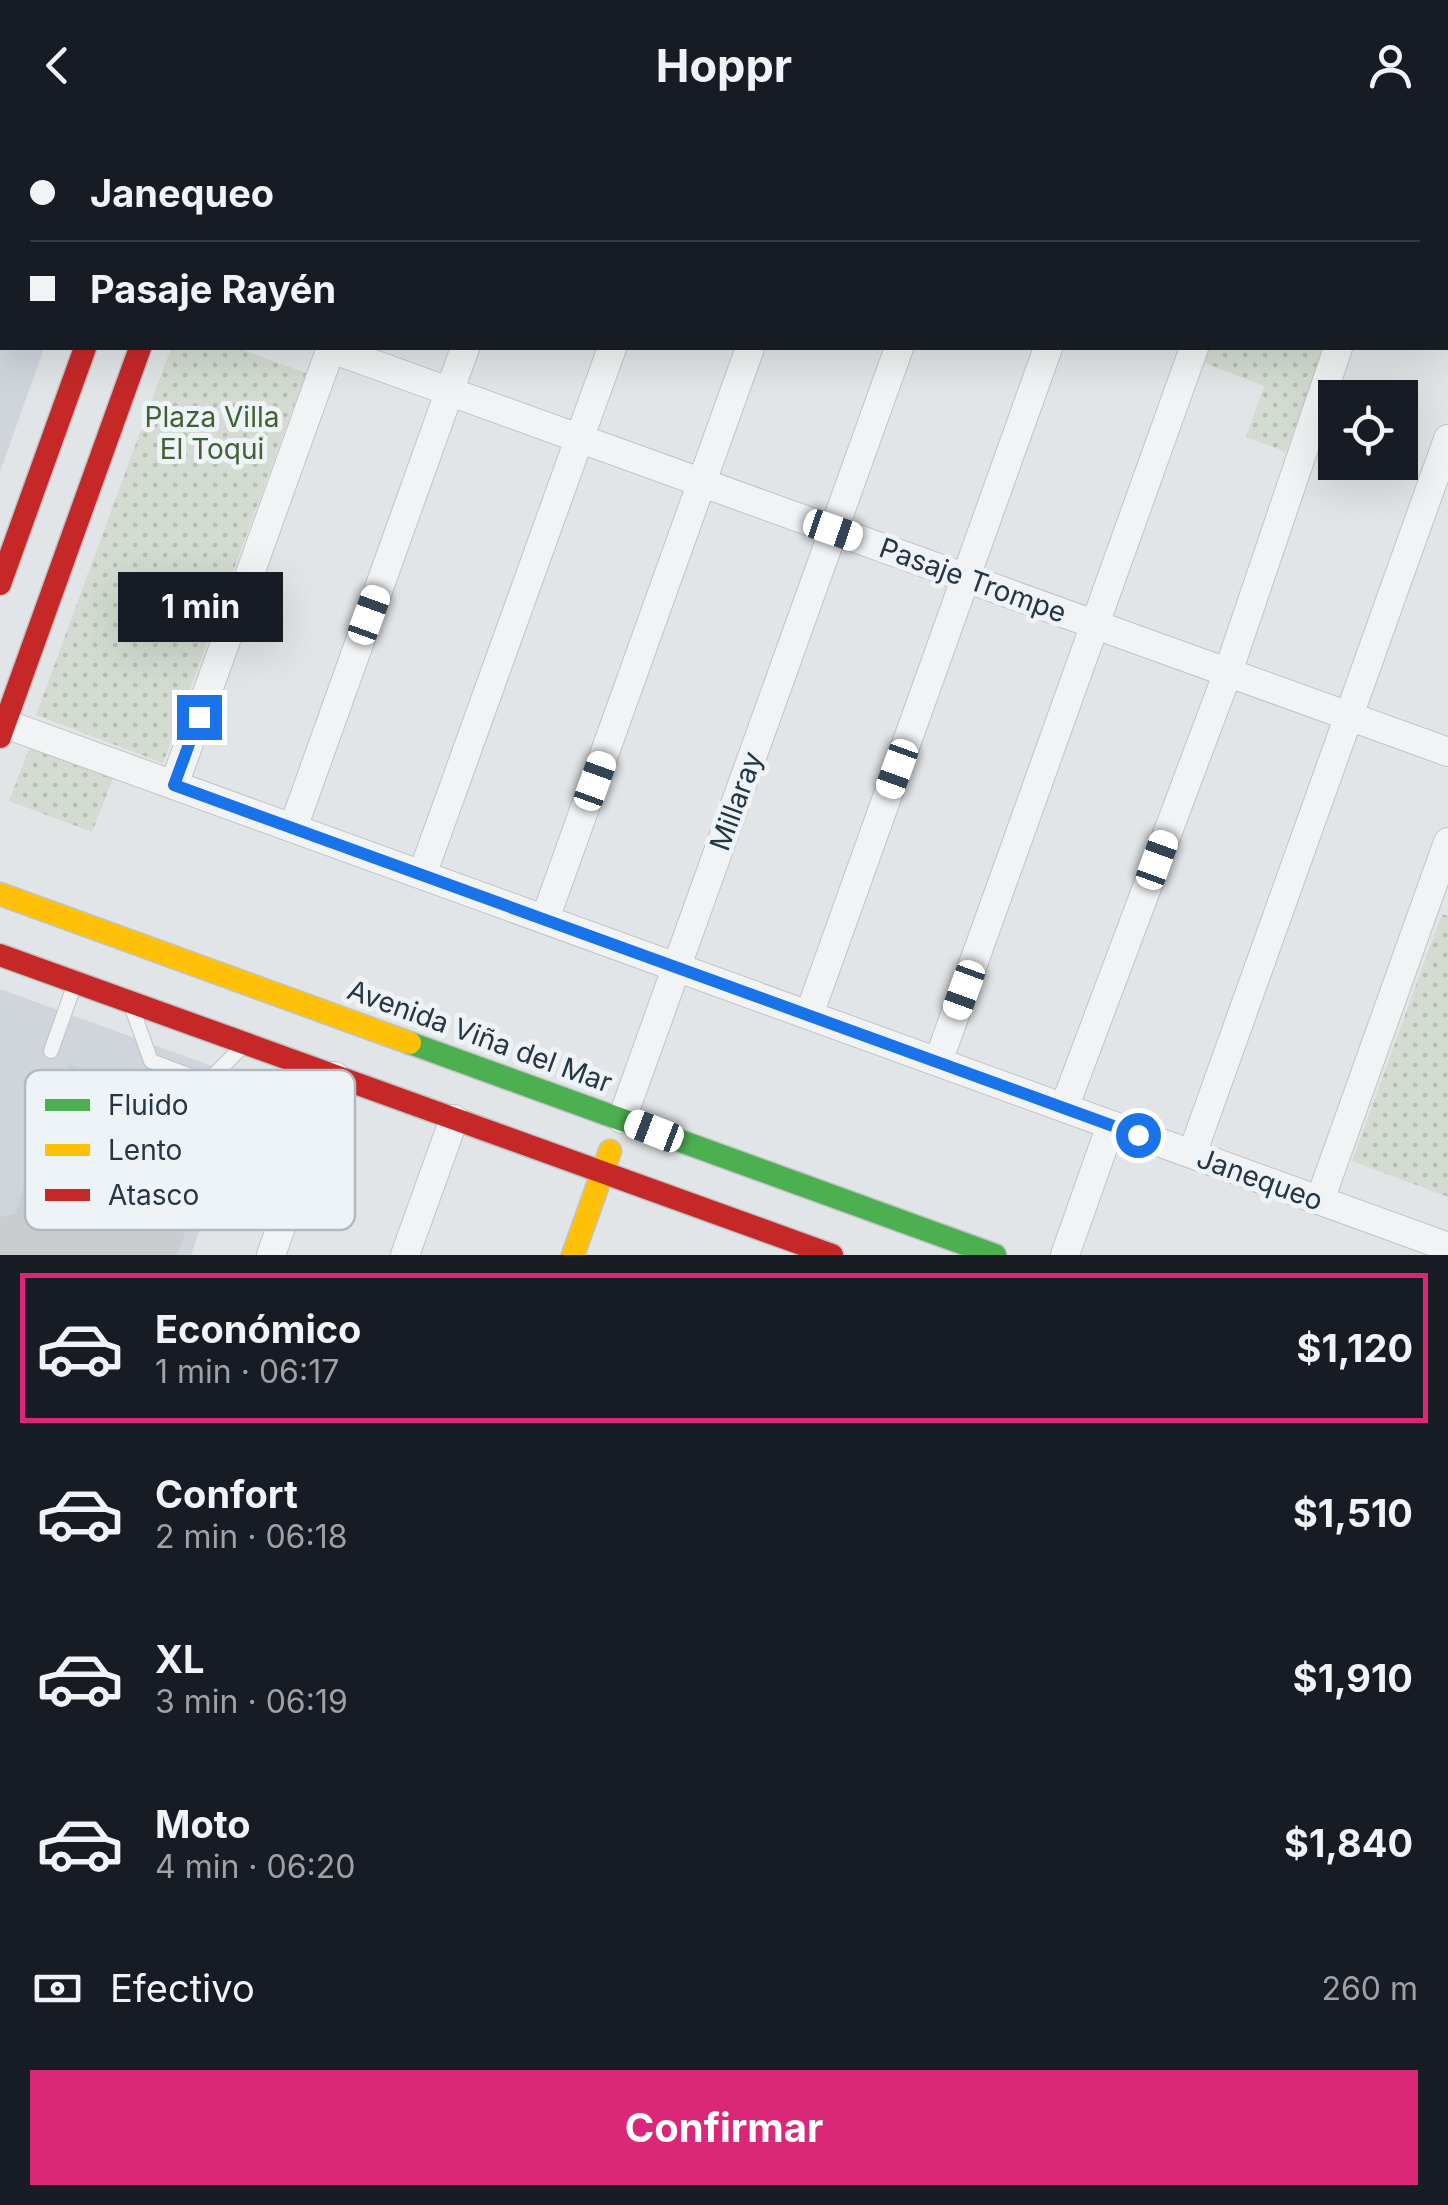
<!DOCTYPE html>
<html lang="es">
<meta charset="utf-8">
<style>
:root{--surface:#171b24;--page:#20242c;--text:#f1f3f6;--muted:#9ea1a6;--line:#363941;--accent:#db2777}
body{margin:0;font-family:Inter,sans-serif;background:var(--page);color:var(--text);height:100vh;display:flex;flex-direction:column;font-size:38px;white-space:nowrap}
*{box-sizing:border-box;margin:0}
p{font-size:32px;color:var(--muted)}
.icon{flex:none;width:55px;height:55px;fill:none;stroke:currentColor;stroke-width:2;stroke-linecap:round;stroke-linejoin:round}
.map{position:relative;height:1125px;overflow:hidden}
.panel{display:flex;flex-direction:column;background:var(--surface);flex:1}
.panel>*{flex:none}
.banner{position:absolute;left:0px;top:0px;width:1450px;height:220px;box-shadow:0 10px 40px #0002;display:grid;align-content:center;height:220px;padding:0 30px;background:var(--surface)}
.tools{position:absolute;left:1318px;top:250px;display:grid;gap:20px}
.tools a{display:grid;place-items:center;width:100px;height:100px;border-radius:0px;background:var(--surface);box-shadow:0 10px 40px #0002;font-size:50px}
.end{position:absolute;width:45px;height:45px;margin:-22px;border:12px solid #1a73e8;background:#fff;box-shadow:0 0 0 5px #fff}
.from{border-radius:50%}
.bubble{position:absolute;height:70px;border-radius:0px;background:var(--surface);box-shadow:0 10px 40px #0002;font-size:32px;font-weight:700;line-height:70px;text-align:center}
.car{position:absolute;width:30px;height:60px;margin:-30px -15px;border-radius:12px;box-shadow:0 0 8px 2px #0007;background:linear-gradient(#fff 24%,#345 0 40%,#fff 0 76%,#345 0 86%,#fff 0)}
.banner b{display:flex;align-items:center;gap:35px;height:95px;font-size:38px}
.banner b+b{border-top:2px solid var(--line)}
.banner i{width:25px;height:25px;background:var(--text)}
ul{padding:18px 0 0;list-style:none}
li{display:flex;align-items:center;gap:30px;height:150px;margin:0 20px 15px;padding:0 10px;border:5px solid transparent;border-radius:0px}
li div{flex:1}
li b{display:block;font-size:38px}
li em{font-style:normal;font-weight:700}
li.selected{border-color:var(--accent)}
li>.icon{width:90px;height:90px;stroke-width:1.5}
.pay{display:flex;align-items:center;gap:25px;height:110px;padding:0 30px;font-size:38px}
.pay p{margin-inline-start:auto}
.primary-button{display:flex;gap:20px;margin-top:auto;padding:20px 30px}
.primary-button a{flex:1;height:115px;border-radius:0px;background:var(--accent);color:#fff;font-size:40px;font-weight:700;line-height:115px;text-align:center}
header{display:flex;justify-content:space-between;align-items:center;height:130px;padding:0 30px;background:var(--surface);font-size:45px;font-weight:700}
.map>svg:first-child{display:block}
</style>
<header><svg class="icon" aria-label="back" viewBox="0 0 24 24"><path d="M15 5l-7 7 7 7"/></svg>Hoppr<svg class="icon" aria-label="person" viewBox="0 0 24 24"><circle cx="12" cy="8" r="4"/><path d="M4 21q1-7 8-7t8 7"/></svg></header>
<div class="map">
<svg width="1448" height="1125" viewBox="0 0 1448 1125">
<defs>
<pattern id="park-dots" width="8" height="8" patternUnits="userSpaceOnUse" patternTransform="scale(2.5)"><rect width="8" height="8" fill="#d4dcd1"/><path d="M2 2h.1M6 6h.1" fill="none" stroke="#b6bdb5" stroke-width="1.8" stroke-linecap="round"/></pattern>
</defs>
<rect width="100%" height="100%" fill="#e2e5e7"/>
<path fill="#cfd5db" d="M0,0H120L119,2H2V218H44L0,342Z
M0,859L253,951L191,1125H0Z"/>
<path fill="url(#park-dots)" d="M171,218H238L306,243L163,633L36,585Z
M1206,218H1324L1286,322L1246,307L1264,256L1201,232Z
M31,614L114,646L92,702L9,671Z
M1442,784L1448,786V1067L1352,1031Z"/>
<path fill="#cacdd0" d="M69,934L225,993L177,1125H0V1087L15,1084Z"/>
<g fill="none" stroke-linecap="round" stroke-linejoin="round">
<g stroke="#c0c3c5" stroke-width="16">
<path id="lane" d="M132,878L151,931L207,952L241,918
M51,921L74,856"/>
</g>
<g stroke="#c0c3c5" stroke-width="30">
<path id="street" d="M1038,0L1045,2
M1427,0L1434,2
M408,2L409,0
M542,2L543,0
M689,2L690,0
M828,2V0
M976,2L977,0
M1357,2L1358,0
M329,218L1448,622
M0,592L1448,1117
M174,655L331,218
M293,698L465,218
M422,745L612,218
M545,789L750,218
M809,885L1048,218
M938,932L1194,218
M1064,978L1228,542L1338,218
M622,989L899,218
M1192,1024L1448,309
M1320,1070L1448,712
M271,1125L335,946
M405,1125L454,989
M1065,1125L1111,995"/>
</g>
<g stroke="#c0c3c5" stroke-width="25">
<path id="fast" d="M410,913L995,1125"/>
</g>
<g stroke="#c0c3c5" stroke-width="25">
<path id="slow" d="M162,2L163,0
M217,2L218,0
M0,764L410,913
M573,1125L610,1021"/>
</g>
<g stroke="#c0c3c5" stroke-width="25">
<path id="jam" d="M0,454L85,218
M0,607L140,218
M0,825L832,1125"/>
</g>
<use href="#lane" stroke="#f1f3f4" stroke-width="14"/>
<use href="#street" stroke="#f1f3f4" stroke-width="28"/>
<use href="#fast" stroke="#4caf50" stroke-width="22"/>
<use href="#slow" stroke="#ffc107" stroke-width="22"/>
<use href="#jam" stroke="#c62828" stroke-width="22"/>
</g>
<g fill="none" stroke-linecap="round" stroke-linejoin="round">
<path stroke="#1a73e8" stroke-width="12" d="M199,587L174,655L1138,1005"/>
</g>
<g text-anchor="middle" dominant-baseline="central" stroke-width="10" stroke-linejoin="round" paint-order="stroke">
<g font-size="28" fill="#426031" stroke="#eef3f7">
<text x="212" y="287">Plaza Villa<tspan x="212" dy="32">El Toqui</tspan></text>
</g>
<g font-size="28" fill="#263543" stroke="#eef3f7">
<text transform="translate(973 450) rotate(20)">Pasaje Trompe</text>
<text transform="translate(736 671) rotate(-70)">Millaray</text>
<text transform="translate(480 906) rotate(20)">Avenida Viña del Mar</text>
<text transform="translate(1260 1049) rotate(20)">Janequeo</text>
</g>
</g>
<rect x="25" y="940" width="330" height="160" rx="15" fill="#eef3f7" stroke="#b2bac1" stroke-width="2.5"/>
<rect x="45" y="969" width="45" height="12" fill="#4caf50"/>
<rect x="45" y="1014" width="45" height="12" fill="#ffc107"/>
<rect x="45" y="1059" width="45" height="12" fill="#c62828"/>
<g font-size="28" fill="#263543">
<text x="108" y="985">Fluido</text>
<text x="108" y="1030">Lento</text>
<text x="108" y="1075">Atasco</text>
</g>
</svg>
<div class="tools">
<a><svg class="icon" aria-label="locate" viewBox="0 0 24 24"><circle cx="12" cy="12" r="6"/><path d="M12 2v4M12 18v4M2 12h4M18 12h4"/></svg></a>
</div>
<i class="end from" style="left:1138px;top:1005px"></i>
<i class="end" style="left:199px;top:587px"></i>
<div class="bubble" style="left:118px;top:442px;width:165px">1 min</div>
<i class="car" style="left:833px;top:400px;rotate:109deg"></i>
<i class="car" style="left:369px;top:485px;rotate:20deg"></i>
<i class="car" style="left:897px;top:639px;rotate:200deg"></i>
<i class="car" style="left:595px;top:651px;rotate:20deg"></i>
<i class="car" style="left:1157px;top:730px;rotate:20deg"></i>
<i class="car" style="left:964px;top:860px;rotate:200deg"></i>
<i class="car" style="left:654px;top:1001px;rotate:291deg"></i>
<div class="banner">
<b><i class="from"></i>Janequeo</b>
<b><i></i>Pasaje Rayén</b>
</div>
</div>
<section class="panel">
<ul>
<li class="selected"><svg class="icon" aria-label="car" viewBox="0 0 24 24"><path d="M5 17H2v-5l4-1 3-4h7l3 4 3 1v5h-3M9 17h6M6 11h13"/><circle cx="7" cy="17" r="2"/><circle cx="17" cy="17" r="2"/></svg><div><b>Económico</b><p>1 min · 06:17</p></div><em>$1,120</em></li>
<li><svg class="icon" aria-label="car" viewBox="0 0 24 24"><path d="M5 17H2v-5l4-1 3-4h7l3 4 3 1v5h-3M9 17h6M6 11h13"/><circle cx="7" cy="17" r="2"/><circle cx="17" cy="17" r="2"/></svg><div><b>Confort</b><p>2 min · 06:18</p></div><em>$1,510</em></li>
<li><svg class="icon" aria-label="car" viewBox="0 0 24 24"><path d="M5 17H2v-5l4-1 3-4h7l3 4 3 1v5h-3M9 17h6M6 11h13"/><circle cx="7" cy="17" r="2"/><circle cx="17" cy="17" r="2"/></svg><div><b>XL</b><p>3 min · 06:19</p></div><em>$1,910</em></li>
<li><svg class="icon" aria-label="car" viewBox="0 0 24 24"><path d="M5 17H2v-5l4-1 3-4h7l3 4 3 1v5h-3M9 17h6M6 11h13"/><circle cx="7" cy="17" r="2"/><circle cx="17" cy="17" r="2"/></svg><div><b>Moto</b><p>4 min · 06:20</p></div><em>$1,840</em></li>
</ul>
<div class="pay"><svg class="icon" aria-label="cash" viewBox="0 0 24 24"><path d="M3 7h18v10H3z"/><circle cx="12" cy="12" r="2"/></svg>Efectivo<p>260 m</p></div>
<div class="primary-button"><a>Confirmar</a></div>
</section>
